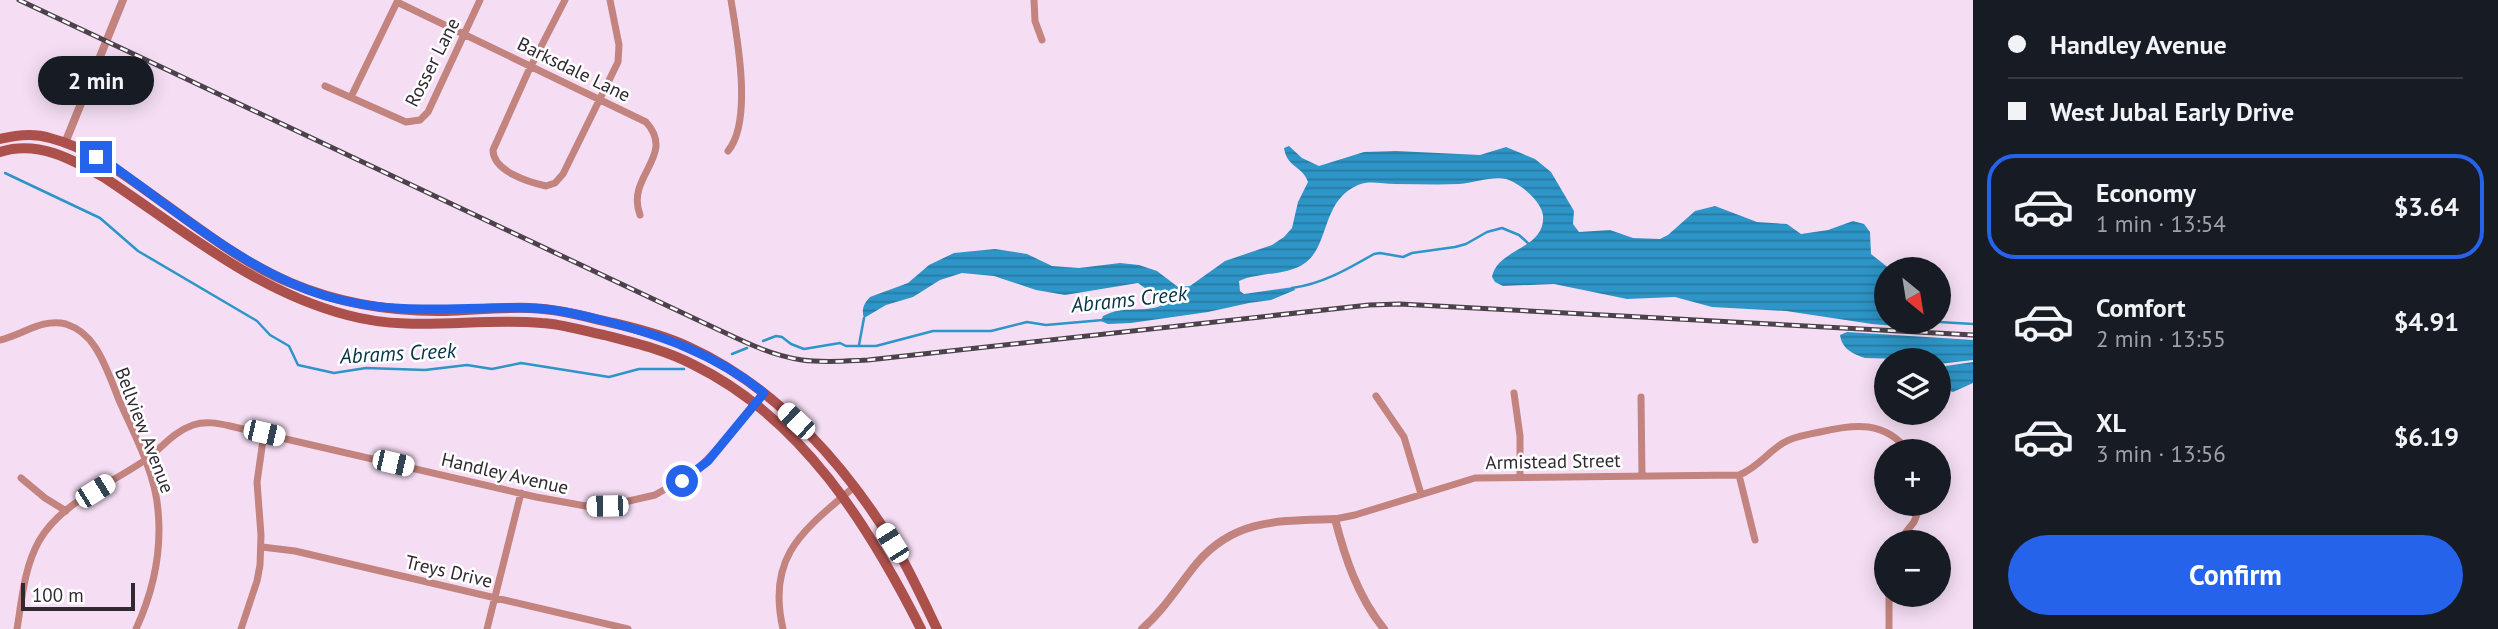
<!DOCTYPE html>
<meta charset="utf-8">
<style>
:root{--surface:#171b24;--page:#242831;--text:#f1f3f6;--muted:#9ea1a6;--line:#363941;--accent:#2563eb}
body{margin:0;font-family:"PT Sans",sans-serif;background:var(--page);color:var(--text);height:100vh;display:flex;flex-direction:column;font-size:26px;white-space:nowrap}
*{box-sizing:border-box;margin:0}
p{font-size:23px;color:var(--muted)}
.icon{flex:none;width:38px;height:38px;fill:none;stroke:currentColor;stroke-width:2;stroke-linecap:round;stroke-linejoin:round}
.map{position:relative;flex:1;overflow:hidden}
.panel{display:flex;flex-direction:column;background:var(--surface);width:525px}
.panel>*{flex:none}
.banner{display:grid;align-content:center;height:154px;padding:0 35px;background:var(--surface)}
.needle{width:46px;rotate:150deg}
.fabs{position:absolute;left:1874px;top:257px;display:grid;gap:14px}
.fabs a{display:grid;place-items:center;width:77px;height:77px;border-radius:50%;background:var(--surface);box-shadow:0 4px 18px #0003;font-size:35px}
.scale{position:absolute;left:21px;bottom:18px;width:114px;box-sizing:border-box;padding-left:7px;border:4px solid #312831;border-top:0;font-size:19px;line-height:24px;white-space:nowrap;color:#312831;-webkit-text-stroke:5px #fff;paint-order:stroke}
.end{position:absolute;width:32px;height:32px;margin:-16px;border:9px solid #2563eb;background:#fff;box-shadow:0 0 0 4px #fff}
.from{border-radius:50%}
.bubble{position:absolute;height:49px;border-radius:24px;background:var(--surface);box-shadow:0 4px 18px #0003;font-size:23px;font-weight:600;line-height:49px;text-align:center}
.car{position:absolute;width:21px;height:42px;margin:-21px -10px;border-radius:9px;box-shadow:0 0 5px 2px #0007;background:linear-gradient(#fff 24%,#345 0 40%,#fff 0 76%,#345 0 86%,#fff 0)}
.banner b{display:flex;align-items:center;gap:24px;height:66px;font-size:26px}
.banner b+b{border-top:2px solid var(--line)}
.banner i{width:18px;height:18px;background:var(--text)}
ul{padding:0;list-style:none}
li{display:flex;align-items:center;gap:21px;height:105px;margin:0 14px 10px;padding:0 21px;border:4px solid transparent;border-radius:28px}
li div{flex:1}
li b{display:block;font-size:26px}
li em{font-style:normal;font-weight:600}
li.active{border-color:var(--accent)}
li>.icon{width:63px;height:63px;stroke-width:1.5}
.action{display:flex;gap:14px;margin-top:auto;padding:14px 35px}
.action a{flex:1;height:80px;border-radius:42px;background:var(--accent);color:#fff;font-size:28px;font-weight:600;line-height:80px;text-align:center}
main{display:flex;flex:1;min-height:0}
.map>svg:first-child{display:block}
</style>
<main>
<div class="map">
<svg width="1973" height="629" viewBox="0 0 1973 629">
<defs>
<pattern id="water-rules" width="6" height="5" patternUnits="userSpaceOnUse" patternTransform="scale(1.75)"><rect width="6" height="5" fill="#2d95c7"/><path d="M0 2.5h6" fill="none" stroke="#277aa2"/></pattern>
</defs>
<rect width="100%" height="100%" fill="#f5def4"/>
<path fill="url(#water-rules)" d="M1289,146L1302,158L1319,166L1364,152L1396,151L1480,155L1506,147L1535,159L1551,172L1574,211L1573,224L1579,232L1610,230L1633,238L1660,239L1668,235L1695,211L1715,206L1757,222L1787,224L1801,234L1828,230L1853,221L1864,224L1870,232L1871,254L1890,269L1886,270V322L1929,323L1921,328L1872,324L1786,311L1712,307L1675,297L1627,299L1554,284L1503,286L1495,282L1492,277C1497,248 1546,250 1543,215C1541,201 1520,183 1506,179C1492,176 1474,183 1459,184C1438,185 1416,184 1395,184C1382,184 1370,180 1358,185C1321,201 1330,245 1305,263C1287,276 1259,272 1239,281L1240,291L1244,294L1294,287L1295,290L1271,300L1249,303L1208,312L1131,323L1108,324L1101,321L1103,316C1124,305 1143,313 1160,306V299L1138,283L1065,295L1036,290L994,276L962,273L940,280L913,297L886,305L864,318C861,310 864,303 870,297L908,283L929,265L954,253L995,249L1027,254L1052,266L1079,268L1120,263L1139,265L1157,271L1178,287L1190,286L1225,261L1272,245L1284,237L1292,228L1298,202L1308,182C1303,166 1287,168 1284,148Z
M1847,332L1973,340V360L1939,364V360L1865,358C1853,354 1842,349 1840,335Z
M1973,362V383L1953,392L1939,388V367Z"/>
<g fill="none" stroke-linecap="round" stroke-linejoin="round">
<path stroke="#2d95c7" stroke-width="2.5" d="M5,173L100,218L138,251L257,321L270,335L289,346L298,365L334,373L366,368L425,370L467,365L492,369L521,363L609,377L639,369H684
M1292,288C1322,284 1348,269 1374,254L1380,253L1403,257L1412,253L1455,247L1466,244L1487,232L1502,228L1519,235L1529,244
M1939,322L1973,324
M763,341L776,336L782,337L791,344L804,349L840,343L846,346H876L933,331H991L1027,322L1046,325L1103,320
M859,345L864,318
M732,354L747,348"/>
<path stroke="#c3837e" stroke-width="7" d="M565,0L528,72L493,150C493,171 528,182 546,186L555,183L563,174L618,62L619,45L610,0
M1034,0L1035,21L1042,40
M397,2L646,122C677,156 625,176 640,215
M325,86L406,122L420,120L428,112L480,0
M351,97L398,0
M728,151C753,121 737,37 731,0
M0,340C23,335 41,318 66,324C78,328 88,336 95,347C105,362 112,382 119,400C134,434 155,472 158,510C162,551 153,592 136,629
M1514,393L1520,436V477
M1376,396L1404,437L1421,494
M1641,397L1642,476
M1739,475L1755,540
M21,478L45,498L66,511
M1335,519L1355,515L1475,478L1739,475C1757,468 1767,453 1783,443C1794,436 1807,435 1820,432C1854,424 1885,420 1909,452
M1898,542L1914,522L1921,504
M262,547L295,551L628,629
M1889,595V629
M17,629C22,599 24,568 39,541C62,501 110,485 145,460C162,448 173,432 193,425C205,421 217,423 230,426L536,497L591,507L607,506L655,495L695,472L724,442L764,393
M241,629L257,581L260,565L261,535L257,482L264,433
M487,629L521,493
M783,629C766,555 804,530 854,487"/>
<path stroke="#c3837e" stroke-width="8" d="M65,143L123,0
M1142,629C1164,610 1178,586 1197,563C1235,518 1281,521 1335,519C1345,558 1358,597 1384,629"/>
<path stroke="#ac504c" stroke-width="10" d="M0,139C16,135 34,133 50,138C85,147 115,168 144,189C191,222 238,261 291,283C341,304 392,312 446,311C474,310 502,307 530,308C559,309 586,317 613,323C639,329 665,336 689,347C779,388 849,469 899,553C913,578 925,604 937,629
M0,152C38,140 72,159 105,178C182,229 255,291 347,315C412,333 476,317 542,323C563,324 583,331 604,335C635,343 665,350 694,365C802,418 869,526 921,629"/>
<g stroke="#4d424c" stroke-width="5">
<path id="rail" d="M19,0L704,323C735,337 767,355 802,360C824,363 846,361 868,360L1369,305L1400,304L1973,335"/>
</g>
<use href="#rail" stroke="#fff" stroke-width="2.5" stroke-dasharray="8" stroke-linecap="butt"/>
</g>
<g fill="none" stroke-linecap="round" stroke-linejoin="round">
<path stroke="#2563eb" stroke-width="9" d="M96,157L110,164C179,213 254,278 337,299C403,316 462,306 527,308C552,308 577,314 601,320C661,335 715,354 764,393L708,461L682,481"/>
</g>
<g text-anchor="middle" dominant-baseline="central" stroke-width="5" stroke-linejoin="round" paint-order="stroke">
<g font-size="19" fill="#312831" stroke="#fff">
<text transform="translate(432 62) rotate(-63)">Rosser Lane</text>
<text transform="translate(574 69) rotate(26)">Barksdale Lane</text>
<text transform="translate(145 430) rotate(69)">Bellview Avenue</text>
<text transform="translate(1553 461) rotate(-1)">Armistead Street</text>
<text transform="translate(505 473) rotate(13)">Handley Avenue</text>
<text transform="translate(449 571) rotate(13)">Treys Drive</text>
</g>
<g font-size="21" font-style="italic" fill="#043247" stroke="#fff">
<text transform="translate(1129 299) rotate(-6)">Abrams Creek</text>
<text transform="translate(398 353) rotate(-3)">Abrams Creek</text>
</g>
</g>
</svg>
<div class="fabs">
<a><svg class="needle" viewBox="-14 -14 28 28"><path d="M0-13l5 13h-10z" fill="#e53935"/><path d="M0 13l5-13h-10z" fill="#9ea1a6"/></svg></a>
<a><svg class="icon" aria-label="layers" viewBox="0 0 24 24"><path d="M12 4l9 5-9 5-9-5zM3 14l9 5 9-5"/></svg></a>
<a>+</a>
<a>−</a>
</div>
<div class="scale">100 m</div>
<i class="end from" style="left:682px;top:481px"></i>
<i class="end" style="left:96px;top:157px"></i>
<div class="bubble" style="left:38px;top:56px;width:116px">2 min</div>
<i class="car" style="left:796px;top:421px;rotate:313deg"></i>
<i class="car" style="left:264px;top:433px;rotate:103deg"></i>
<i class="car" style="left:393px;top:463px;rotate:103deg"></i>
<i class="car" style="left:95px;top:491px;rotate:58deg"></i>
<i class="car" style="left:607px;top:506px;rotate:269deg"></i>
<i class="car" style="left:892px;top:543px;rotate:328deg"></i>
</div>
<section class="panel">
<div class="banner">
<b><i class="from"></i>Handley Avenue</b>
<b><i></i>West Jubal Early Drive</b>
</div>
<ul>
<li class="active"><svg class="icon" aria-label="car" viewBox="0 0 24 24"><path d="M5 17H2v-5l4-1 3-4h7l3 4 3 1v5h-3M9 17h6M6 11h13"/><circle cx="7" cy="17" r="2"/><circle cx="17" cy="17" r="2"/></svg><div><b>Economy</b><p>1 min · 13:54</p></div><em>$3.64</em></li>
<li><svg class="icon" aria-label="car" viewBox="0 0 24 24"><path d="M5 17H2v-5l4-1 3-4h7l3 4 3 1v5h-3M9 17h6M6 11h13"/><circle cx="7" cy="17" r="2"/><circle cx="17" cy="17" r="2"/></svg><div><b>Comfort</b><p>2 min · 13:55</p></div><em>$4.91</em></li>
<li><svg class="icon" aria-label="car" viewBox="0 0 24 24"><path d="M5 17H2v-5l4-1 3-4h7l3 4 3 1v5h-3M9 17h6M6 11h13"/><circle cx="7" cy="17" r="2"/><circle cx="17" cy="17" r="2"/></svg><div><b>XL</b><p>3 min · 13:56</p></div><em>$6.19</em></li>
</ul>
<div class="action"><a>Confirm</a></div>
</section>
</main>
